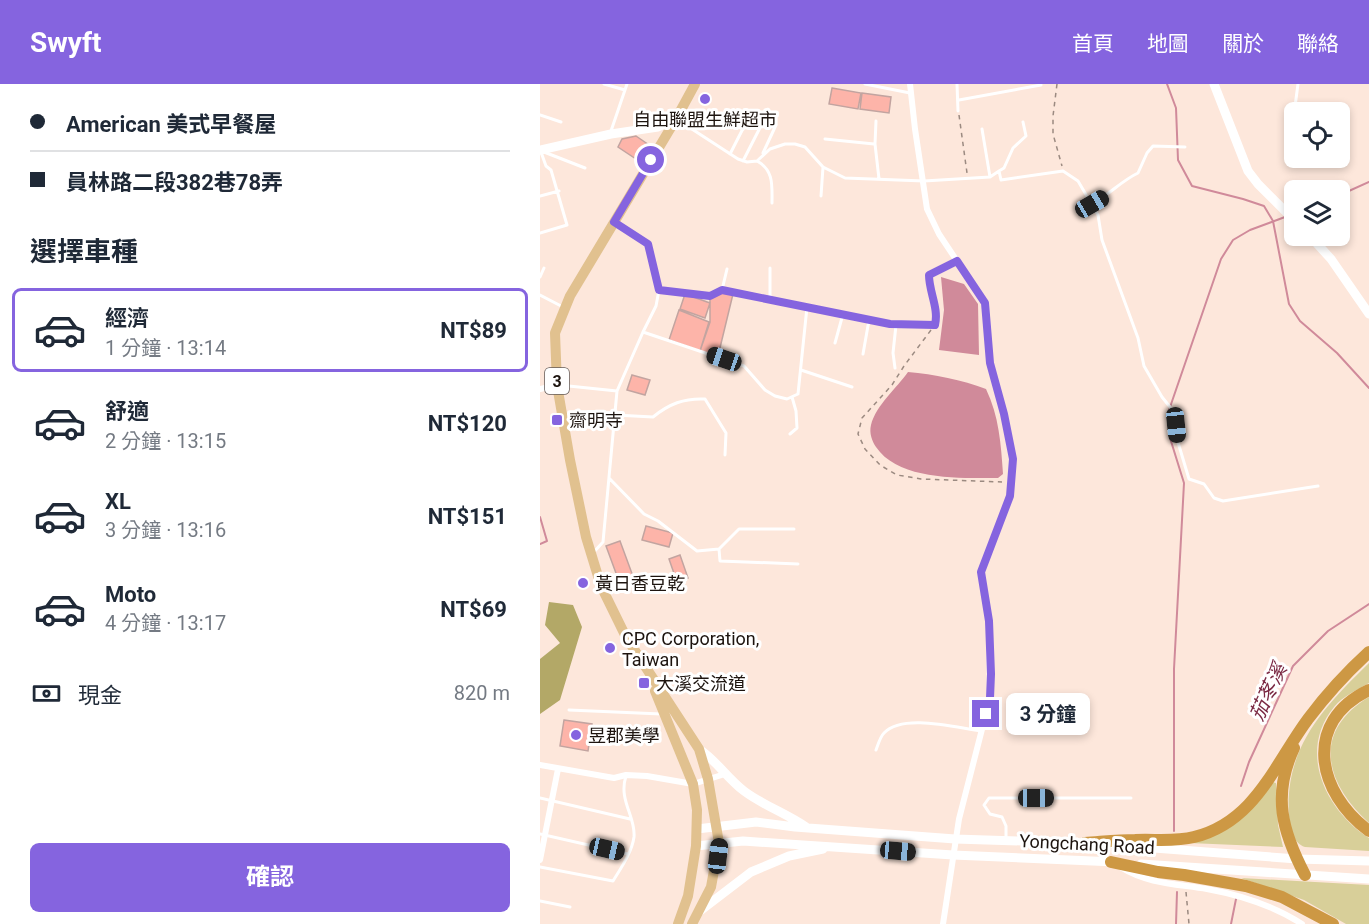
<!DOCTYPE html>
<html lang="zh-TW">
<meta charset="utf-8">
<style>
:root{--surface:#fff;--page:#f6f6f7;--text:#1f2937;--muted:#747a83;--line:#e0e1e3;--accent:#8564df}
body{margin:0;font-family:Roboto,"Noto Sans TC",sans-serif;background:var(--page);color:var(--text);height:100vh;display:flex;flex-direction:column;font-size:22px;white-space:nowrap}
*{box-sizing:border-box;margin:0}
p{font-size:20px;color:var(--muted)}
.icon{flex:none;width:33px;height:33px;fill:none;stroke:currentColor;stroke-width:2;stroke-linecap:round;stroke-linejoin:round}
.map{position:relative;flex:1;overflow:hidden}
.side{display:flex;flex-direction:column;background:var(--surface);width:540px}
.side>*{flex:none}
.guide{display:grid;align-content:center;height:132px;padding:0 30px;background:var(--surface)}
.fabs{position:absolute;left:744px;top:18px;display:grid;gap:12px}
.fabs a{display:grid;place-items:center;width:66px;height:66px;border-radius:9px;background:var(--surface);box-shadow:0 3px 9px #0003;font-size:30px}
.end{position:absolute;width:27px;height:27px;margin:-14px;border:8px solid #8564df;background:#fff;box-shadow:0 0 0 3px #fff}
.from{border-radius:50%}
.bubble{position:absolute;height:42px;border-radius:9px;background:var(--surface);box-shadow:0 3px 9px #0003;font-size:20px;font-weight:700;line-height:42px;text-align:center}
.car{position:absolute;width:18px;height:36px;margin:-18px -9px;border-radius:8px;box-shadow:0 0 4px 2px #0007;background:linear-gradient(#222 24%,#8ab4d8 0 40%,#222 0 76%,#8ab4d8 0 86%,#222 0)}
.guide b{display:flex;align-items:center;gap:21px;height:57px;font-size:22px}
.guide b+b{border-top:2px solid var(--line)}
.guide i{width:15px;height:15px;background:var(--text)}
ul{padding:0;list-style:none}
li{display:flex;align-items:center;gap:18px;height:84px;margin:0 12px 9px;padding:0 18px;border:3px solid transparent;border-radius:9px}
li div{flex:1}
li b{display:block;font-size:22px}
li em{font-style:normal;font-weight:700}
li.active{border-color:var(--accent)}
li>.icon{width:54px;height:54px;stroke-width:1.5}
h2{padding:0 30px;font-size:27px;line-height:72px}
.pay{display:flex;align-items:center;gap:15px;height:66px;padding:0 30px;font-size:22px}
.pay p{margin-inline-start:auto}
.action{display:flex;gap:12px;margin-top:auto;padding:12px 30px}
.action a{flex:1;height:69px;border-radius:9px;background:var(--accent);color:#fff;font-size:24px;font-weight:700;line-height:69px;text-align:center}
header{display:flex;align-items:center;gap:36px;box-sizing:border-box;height:84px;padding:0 30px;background:var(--accent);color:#fff}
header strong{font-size:28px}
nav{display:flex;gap:33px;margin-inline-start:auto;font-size:21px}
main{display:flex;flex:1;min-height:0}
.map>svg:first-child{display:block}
</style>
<header>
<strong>Swyft</strong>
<nav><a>首頁</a><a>地圖</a><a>關於</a><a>聯絡</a></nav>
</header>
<main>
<section class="side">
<div class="guide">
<b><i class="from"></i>American 美式早餐屋</b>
<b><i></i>員林路二段382巷78弄</b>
</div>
<h2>選擇車種</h2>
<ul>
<li class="active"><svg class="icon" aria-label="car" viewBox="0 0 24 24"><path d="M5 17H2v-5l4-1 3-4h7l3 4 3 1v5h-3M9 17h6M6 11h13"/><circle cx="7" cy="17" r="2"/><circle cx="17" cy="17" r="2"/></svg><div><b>經濟</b><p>1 分鐘 · 13:14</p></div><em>NT$89</em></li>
<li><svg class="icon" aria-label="car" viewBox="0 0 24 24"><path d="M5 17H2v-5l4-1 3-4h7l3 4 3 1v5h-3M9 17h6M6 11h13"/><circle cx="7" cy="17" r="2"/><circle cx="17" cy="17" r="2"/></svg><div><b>舒適</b><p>2 分鐘 · 13:15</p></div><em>NT$120</em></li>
<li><svg class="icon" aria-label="car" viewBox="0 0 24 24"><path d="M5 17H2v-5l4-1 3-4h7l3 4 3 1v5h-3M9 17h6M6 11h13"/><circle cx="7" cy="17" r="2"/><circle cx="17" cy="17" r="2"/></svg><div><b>XL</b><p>3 分鐘 · 13:16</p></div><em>NT$151</em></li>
<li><svg class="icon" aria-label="car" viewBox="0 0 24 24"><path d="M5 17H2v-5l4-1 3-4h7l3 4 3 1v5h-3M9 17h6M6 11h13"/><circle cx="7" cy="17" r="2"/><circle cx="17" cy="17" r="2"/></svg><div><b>Moto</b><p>4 分鐘 · 13:17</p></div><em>NT$69</em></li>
</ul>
<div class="pay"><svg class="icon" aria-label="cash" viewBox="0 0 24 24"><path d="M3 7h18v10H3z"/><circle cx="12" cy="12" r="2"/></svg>現金<p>820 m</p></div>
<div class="action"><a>確認</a></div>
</section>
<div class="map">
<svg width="829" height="840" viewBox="0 0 829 840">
<rect width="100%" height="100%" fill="#fde7db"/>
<path fill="#d8cf99" d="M829,579V599C817,606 803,612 794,623C757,668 786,727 829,754V767L765,763C753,759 750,745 749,733C744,664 783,624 829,579Z
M829,613V739C785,699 771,648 829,613Z
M732,698L736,699L738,741L743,763L649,759C695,744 704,737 732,698Z
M701,794L829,801V840H806L764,816Z"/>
<path fill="#b3a867" d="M9,518L33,521L42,543L20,616L0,630V575L20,559L5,541Z"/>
<path fill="#d08a9a" d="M401,193L424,200L438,220L439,271L399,266L404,226Z
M368,288C394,290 422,296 446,305C459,332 461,360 463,390L458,394C421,394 359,397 336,363C332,357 329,349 331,341C336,321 357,304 368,288Z"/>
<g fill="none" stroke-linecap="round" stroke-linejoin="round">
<path stroke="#d08a9a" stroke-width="2" d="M627,0L636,24L638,76L652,102L703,115L724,122L733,137L749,220L760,237L797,269L829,304
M800,111L829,98
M0,433L7,457L0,460
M701,702L709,678L753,582L788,547L829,520
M634,747V585L644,399L630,354L628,329L681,175L693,156L710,146L745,133
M636,840L637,808
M691,840L696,815"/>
</g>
<path fill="#fdb4a9" stroke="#c2a4a0" stroke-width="1.5" d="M292,4L321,9L318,25L289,20Z
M322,9L351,13L349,29L320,25Z
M96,52L109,61L99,77L78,63L82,55Z
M182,208L193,210L178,272L160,267L170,238V214Z
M145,210L170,219L165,234L140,225Z
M139,226L169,238L160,267L129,256Z
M92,291L110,296L105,311L87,306Z
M106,442L133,449L129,463L102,456Z
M80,457L94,495L80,500L66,462Z
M140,471L148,494L137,498L129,475Z
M24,636L52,640L48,667L20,662Z"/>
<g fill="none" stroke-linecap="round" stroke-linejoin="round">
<path stroke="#9b8a81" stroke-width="1.5" stroke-dasharray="4.5 4.5" stroke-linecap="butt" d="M517,0L513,32V50L522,82
M419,31L427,89
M391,246L364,282L352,301L322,334L318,350L325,365L340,381L357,391L381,395L462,398
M646,808L649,840"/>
<path stroke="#fff" stroke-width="3" d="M64,0L85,6
M325,0L370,9
M417,0L418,27
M419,16L501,1
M754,30L758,0
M0,31L21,38
M138,36L198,75L207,78L217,77L230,65L245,60H255L265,63L283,83L305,94L384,97L450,93L459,87
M336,37L335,60L339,95
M483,38L486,52L473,64L464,84L459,87L461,96L523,87L538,97L558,131L562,156L598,254L604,282L622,313L634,328L637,355L649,395L664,400L674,414L683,417L778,402
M442,45L450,93
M71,47L87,0
M285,55L334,60
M4,68L45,84
M223,69L236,41
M190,70L212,27
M203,77L226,32
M217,77C234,86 232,102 232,119
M0,112L19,107
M281,112L283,83
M552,120C569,111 581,97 598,89L607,69L613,62L645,63
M76,139L108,160L119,206L116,222L103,248
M0,149L27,141L11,86L6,82L1,68
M0,193L4,184
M119,206L170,212L182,206L350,240L395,241C399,224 389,208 389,191L417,177
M182,206L187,185
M0,211L23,223
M230,216V184
M295,259L303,230
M323,270L329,236
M355,284L353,269L356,241
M261,286L312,303
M19,301L77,307L103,248L204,282L225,306L235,312L247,315L258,310L267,223
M75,331L113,333C129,320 144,314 165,315L186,349L185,371
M250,350L257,344L256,327L252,313
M69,394L104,430L118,437L157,467L179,465L199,445H254
M179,465L180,477L258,480
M53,469L63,458L77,307
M29,626L121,630
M336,666C338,661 340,653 344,649C363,629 417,644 441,647
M0,714L90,735
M0,750L88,770
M466,754V742L462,733L450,730L444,721L449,714H591
M0,783L73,797C81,784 92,768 94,753C96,733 78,716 86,692
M0,817L30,823"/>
<path stroke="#fff" stroke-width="6" d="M370,0L375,45L387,125L399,150L445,219L450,278L464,330L473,375L470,412L441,488L449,537L450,614L419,735L403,840
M0,305L17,301
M0,681L74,694L86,691L107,692L153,700L185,690
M0,776L18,685
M582,784C608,800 638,800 667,805C700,811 734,822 762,840"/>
<path stroke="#fff" stroke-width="9" d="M674,0L708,87L718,100L754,136
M0,66L71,50L118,43L136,35
M770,152L791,175L829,230
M159,665C176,676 187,694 204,707C224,722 246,729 266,743
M157,745L216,738L255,743L415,755L549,759
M575,761L757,775L829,777
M156,762L203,757L413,771L576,778
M601,780L829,795
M160,827L211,788L249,772L283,765"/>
<path stroke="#e1c18f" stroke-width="10" d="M115,607L153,700L157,726L156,762L148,812L138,840
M152,840L171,803L179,759L168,695L159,665L86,553L61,502L46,453L30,376L17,301L15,249L30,212L136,35L155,0"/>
<path stroke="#cd9844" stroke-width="12" d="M829,606C762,638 777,709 829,747
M754,664C732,711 742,747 765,791
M545,759C561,758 578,756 595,756C615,755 635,758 654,753C715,738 734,681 768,635C786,611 807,588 829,568
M571,778L618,788L644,791L706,802L742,813L793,840"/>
</g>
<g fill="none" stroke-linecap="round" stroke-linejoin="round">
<path stroke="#8564df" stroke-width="8" d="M111,76L74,138L108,160L119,206L170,212L182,206L350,240L395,241C399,224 389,208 389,191L417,177L445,219L450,279L464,330L473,375L470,412L441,488L449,537L451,590L450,614L446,630"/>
</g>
<g fill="#8564df" stroke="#fff" stroke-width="2">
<circle cx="165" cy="15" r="6"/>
<rect x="11" y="330" width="12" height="12" rx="3"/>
<circle cx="43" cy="499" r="6"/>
<circle cx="70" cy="564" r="6"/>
<rect x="98" y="593" width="12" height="12" rx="3"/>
<circle cx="36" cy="651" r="6"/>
</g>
<g text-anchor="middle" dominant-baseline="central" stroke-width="6" stroke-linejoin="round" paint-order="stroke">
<rect fill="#fff" stroke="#615a57" stroke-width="1.5" x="5" y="284" width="24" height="26" rx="4.5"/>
<g font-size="16" font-weight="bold" fill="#1d140f">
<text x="17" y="297">3</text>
</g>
<g font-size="18" fill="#1d140f" stroke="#fff" text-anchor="start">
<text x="165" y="35" text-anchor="middle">自由聯盟生鮮超市</text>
<text x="29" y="336">齋明寺</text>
<text x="55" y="499">黃日香豆乾</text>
<text x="82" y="554">CPC Corporation,<tspan x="82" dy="21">Taiwan</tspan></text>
<text x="116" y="599">大溪交流道</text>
<text x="48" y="651">昱郡美學</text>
</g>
<g font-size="18" fill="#1d140f" stroke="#fff">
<text transform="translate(547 760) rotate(3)">Yongchang Road</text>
</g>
<g font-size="20" font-style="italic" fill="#7a2842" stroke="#fff">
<text transform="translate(728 608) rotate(-65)">茄苳溪</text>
</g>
</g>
</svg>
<div class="fabs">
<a><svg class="icon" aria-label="locate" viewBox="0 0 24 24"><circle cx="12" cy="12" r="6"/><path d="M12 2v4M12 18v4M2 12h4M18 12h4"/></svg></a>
<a><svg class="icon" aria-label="layers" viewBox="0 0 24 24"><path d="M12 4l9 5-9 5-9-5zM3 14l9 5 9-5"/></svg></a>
</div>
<i class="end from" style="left:111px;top:76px"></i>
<i class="end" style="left:446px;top:630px"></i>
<div class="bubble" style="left:466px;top:609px;width:84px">3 分鐘</div>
<i class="car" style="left:552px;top:120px;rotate:60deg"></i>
<i class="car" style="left:184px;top:275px;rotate:289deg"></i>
<i class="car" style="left:636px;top:341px;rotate:174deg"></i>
<i class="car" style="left:496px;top:714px;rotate:90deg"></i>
<i class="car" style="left:67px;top:765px;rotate:103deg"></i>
<i class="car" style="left:358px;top:767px;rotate:95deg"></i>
<i class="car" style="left:178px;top:772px;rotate:7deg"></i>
</div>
</main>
